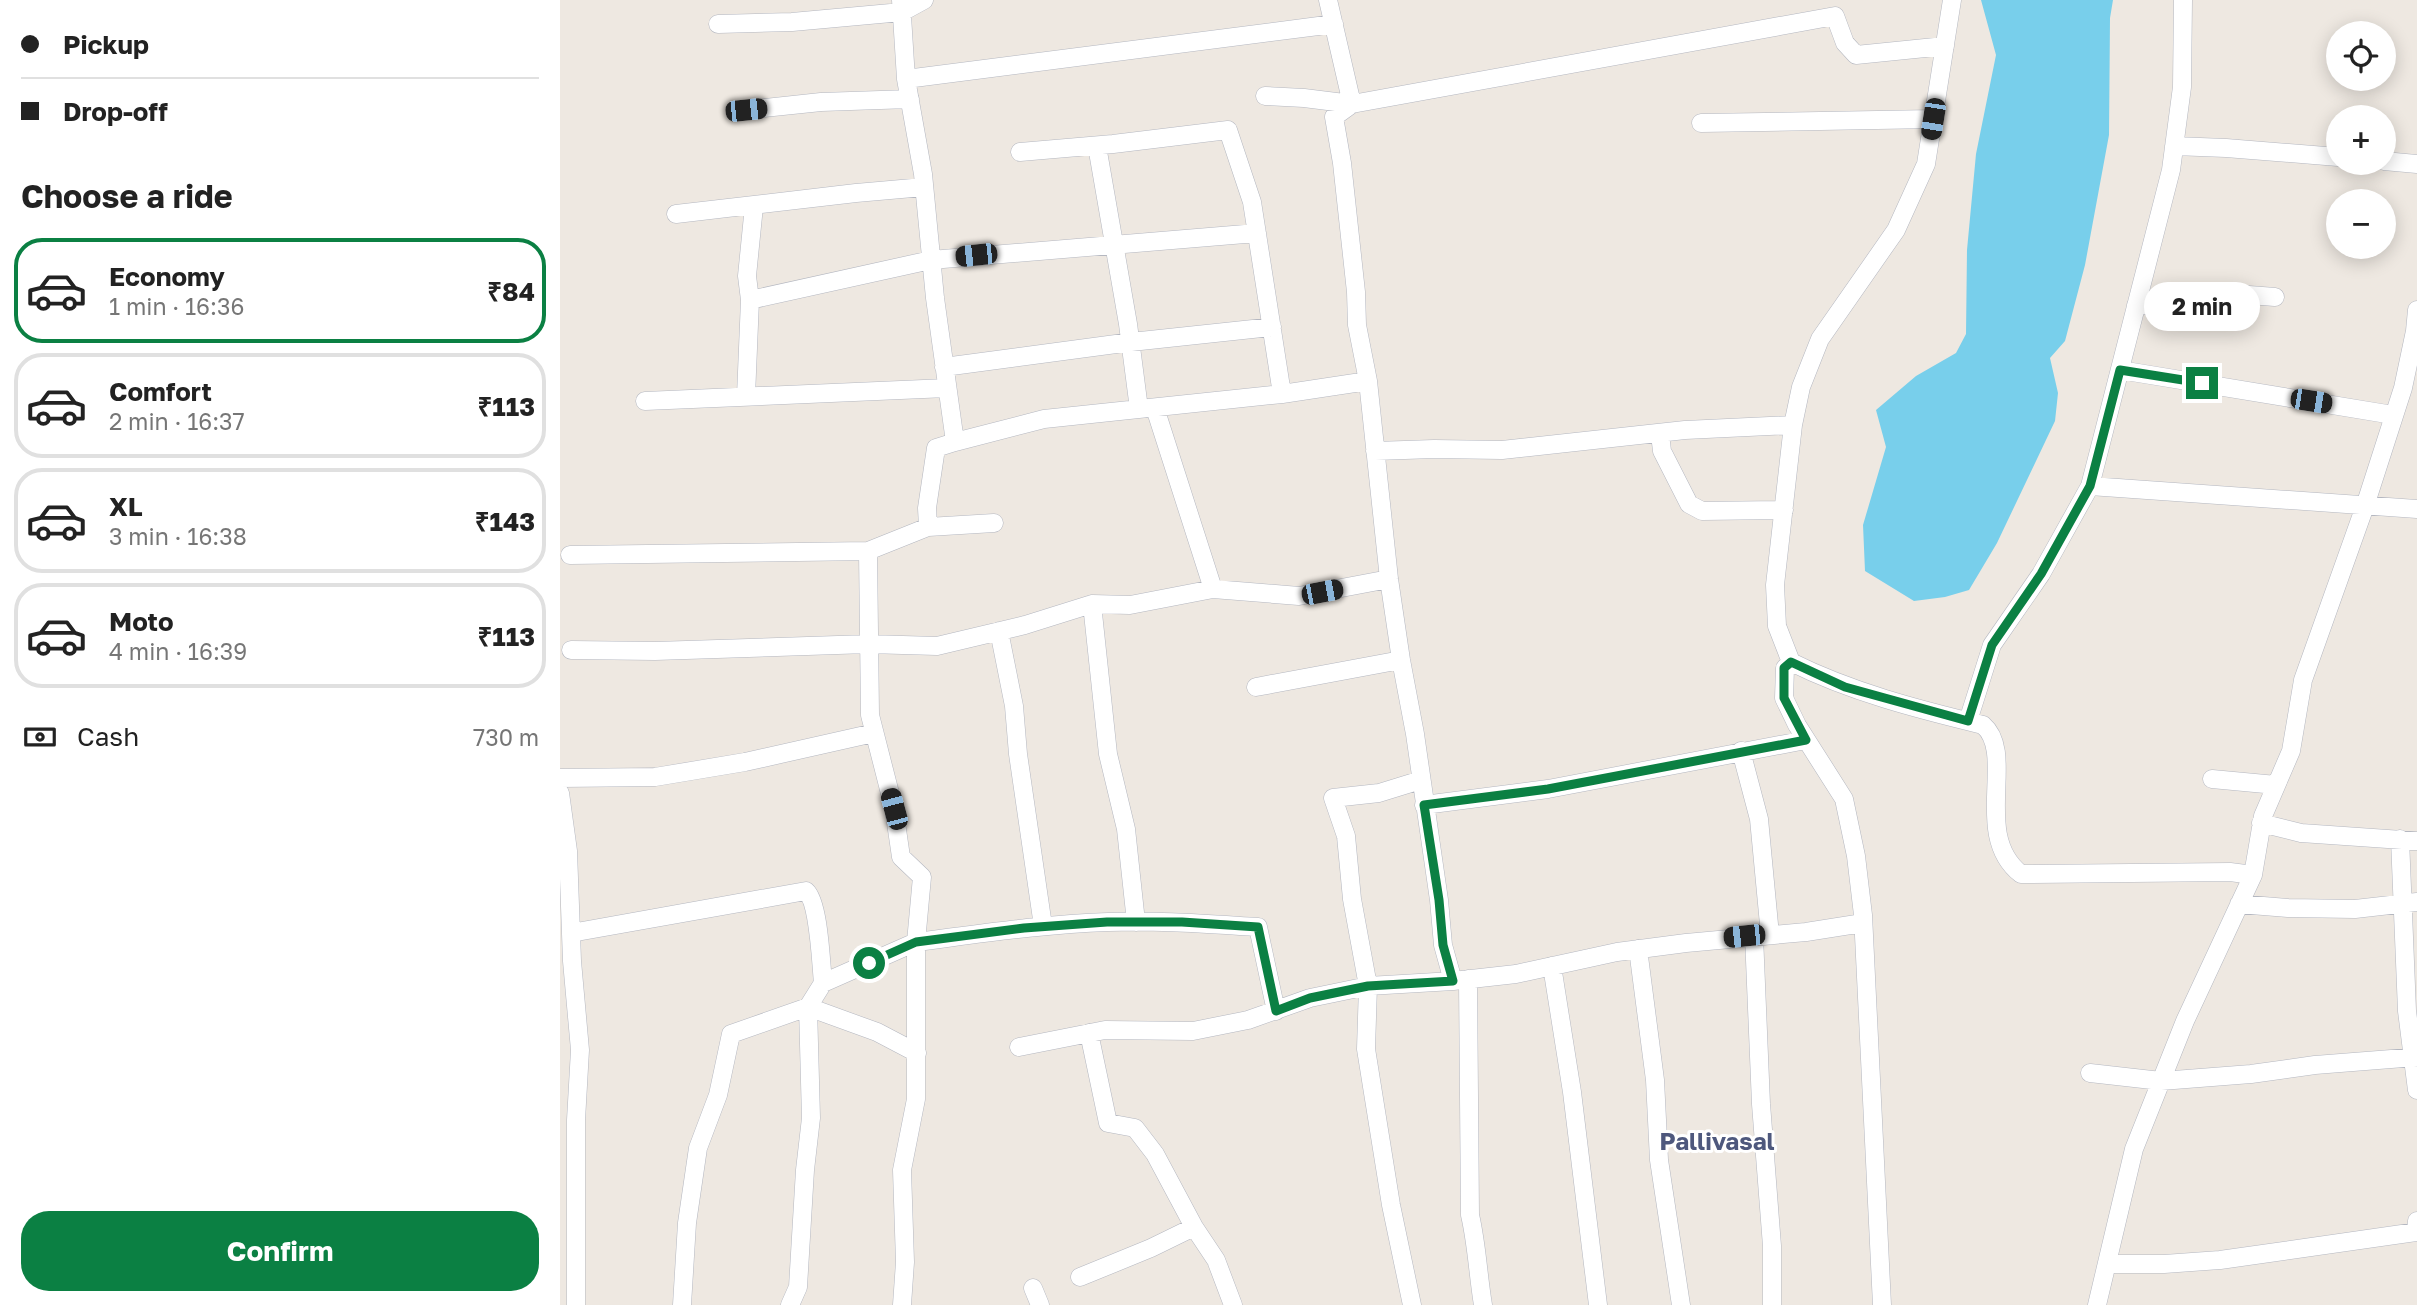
<!DOCTYPE html>
<meta charset="utf-8">
<style>
:root{--surface:#fff;--page:#f2f2f2;--text:#222;--muted:#767676;--line:#e0e0e0;--accent:#0b8043}
body{margin:0;font-family:"Golos Text",sans-serif;background:var(--page);color:var(--text);height:100vh;display:flex;flex-direction:column;font-size:26px;white-space:nowrap}
*{box-sizing:border-box;margin:0}
p{font-size:23px;color:var(--muted)}
.icon{flex:none;width:38px;height:38px;fill:none;stroke:currentColor;stroke-width:2;stroke-linecap:round;stroke-linejoin:round}
.map{position:relative;flex:1;overflow:hidden}
.side{display:flex;flex-direction:column;background:var(--surface);width:560px}
.side>*{flex:none}
.hud{display:grid;align-content:center;height:154px;padding:0 21px;background:var(--surface)}
.tools{position:absolute;left:1766px;top:21px;display:grid;gap:14px}
.tools a{display:grid;place-items:center;width:70px;height:70px;border-radius:50%;background:var(--surface);box-shadow:0 4px 18px #0003;font-size:35px}
.end{position:absolute;width:32px;height:32px;margin:-16px;border:9px solid #0b8043;background:#fff;box-shadow:0 0 0 4px #fff}
.from{border-radius:50%}
.bubble{position:absolute;height:49px;border-radius:24px;background:var(--surface);box-shadow:0 4px 18px #0003;font-size:23px;font-weight:700;line-height:49px;text-align:center}
.car{position:absolute;width:21px;height:42px;margin:-21px -10px;border-radius:9px;box-shadow:0 0 5px 2px #0007;background:linear-gradient(#222 24%,#8ab4d8 0 40%,#222 0 76%,#8ab4d8 0 86%,#222 0)}
.hud b{display:flex;align-items:center;gap:24px;height:66px;font-size:26px}
.hud b+b{border-top:2px solid var(--line)}
.hud i{width:18px;height:18px;background:var(--text)}
ul{padding:0;list-style:none}
li{display:flex;align-items:center;gap:21px;height:105px;margin:0 14px 10px;padding:0 7px;border:4px solid var(--line);border-radius:28px}
li div{flex:1}
li b{display:block;font-size:26px}
li em{font-style:normal;font-weight:700}
li.active{border-color:var(--accent)}
li>.icon{width:63px;height:63px;stroke-width:1.5}
h2{padding:0 21px;font-size:32px;line-height:84px}
.pay{display:flex;align-items:center;gap:18px;height:77px;padding:0 21px;font-size:26px}
.pay p{margin-inline-start:auto}
.primary-button{display:flex;gap:14px;margin-top:auto;padding:14px 21px}
.primary-button a{flex:1;height:80px;border-radius:28px;background:var(--accent);color:#fff;font-size:28px;font-weight:700;line-height:80px;text-align:center}
main{display:flex;flex:1;min-height:0}
.map>svg:first-child{display:block}
</style>
<main>
<section class="side">
<div class="hud">
<b><i class="from"></i>Pickup</b>
<b><i></i>Drop-off</b>
</div>
<h2>Choose a ride</h2>
<ul>
<li class="active"><svg class="icon" aria-label="car" viewBox="0 0 24 24"><path d="M5 17H2v-5l4-1 3-4h7l3 4 3 1v5h-3M9 17h6M6 11h13"/><circle cx="7" cy="17" r="2"/><circle cx="17" cy="17" r="2"/></svg><div><b>Economy</b><p>1 min · 16:36</p></div><em>₹84</em></li>
<li><svg class="icon" aria-label="car" viewBox="0 0 24 24"><path d="M5 17H2v-5l4-1 3-4h7l3 4 3 1v5h-3M9 17h6M6 11h13"/><circle cx="7" cy="17" r="2"/><circle cx="17" cy="17" r="2"/></svg><div><b>Comfort</b><p>2 min · 16:37</p></div><em>₹113</em></li>
<li><svg class="icon" aria-label="car" viewBox="0 0 24 24"><path d="M5 17H2v-5l4-1 3-4h7l3 4 3 1v5h-3M9 17h6M6 11h13"/><circle cx="7" cy="17" r="2"/><circle cx="17" cy="17" r="2"/></svg><div><b>XL</b><p>3 min · 16:38</p></div><em>₹143</em></li>
<li><svg class="icon" aria-label="car" viewBox="0 0 24 24"><path d="M5 17H2v-5l4-1 3-4h7l3 4 3 1v5h-3M9 17h6M6 11h13"/><circle cx="7" cy="17" r="2"/><circle cx="17" cy="17" r="2"/></svg><div><b>Moto</b><p>4 min · 16:39</p></div><em>₹113</em></li>
</ul>
<div class="pay"><svg class="icon" aria-label="cash" viewBox="0 0 24 24"><path d="M3 7h18v10H3z"/><circle cx="12" cy="12" r="2"/></svg>Cash<p>730 m</p></div>
<div class="primary-button"><a>Confirm</a></div>
</section>
<div class="map">
<svg width="1857" height="1305" viewBox="0 0 1857 1305">
<rect width="100%" height="100%" fill="#eee8e1"/>
<path fill="#78cfeb" d="M1421,0H1553L1550,18L1549,135L1525,265L1505,341L1490,358L1498,393L1495,421L1437,543L1409,590L1385,597L1354,601L1305,571L1303,525L1326,447L1316,410L1356,376L1396,353L1406,334L1407,250L1416,154L1436,55Z"/>
<g fill="none" stroke-linecap="round" stroke-linejoin="round">
<g stroke="#b4b7c0" stroke-width="19">
<path id="minor" d="M341,0L346,79L363,174L375,298L395,442L484,419L722,394L692,202L668,130L553,144L460,152
M768,0L792,104L774,117L782,163L796,292L797,325L808,381L829,579L841,660L855,734L879,900L883,945L893,981
M1392,0L1366,164L1336,230L1260,339L1241,387L1233,425L1215,585L1217,626L1231,662C1291,692 1357,709 1423,725C1457,754 1411,835 1461,874L1670,872L1693,875L1625,1021L1574,1149L1537,1305
M158,24L232,22L342,12L364,0
M346,79L774,24
M705,96L744,98L792,104L1275,16L1285,43L1296,55L1385,46
M186,110L261,102L350,99
M1141,123L1373,119
M537,146L568,324L579,409
M1614,146L1666,148L1778,157
M1824,161L1857,164
M116,214L296,193L364,187
M190,300L371,260L697,233
M1576,305L1654,307L1663,293L1715,297
M384,367L571,342L712,327
M1560,370L1833,415
M722,394L808,381
M186,396L190,300L187,276L194,206
M85,401L387,388
M595,408L653,589
M1100,434L1102,451L1129,504L1142,511L1224,510
M815,451L874,449L942,450L1125,430L1233,425
M1530,486L1857,509
M368,527L367,508L376,448L395,442
M10,555L308,551
M532,604L548,754L566,829L576,922
M439,631L454,706L458,754L483,926
M11,650L95,651L308,644L377,646L465,625L532,604L570,605L653,589L739,596L829,579
M1231,662L1225,668L1224,698L1237,725L1284,799L1296,856L1303,915L1322,1305
M696,687L841,660
M1408,721L1432,645L1481,574L1530,486L1611,170L1622,87L1623,0
M1181,751L1199,819L1210,935
M0,778L95,777L185,762L314,733
M1652,779L1716,785
M0,793L8,851L12,961L20,1050L16,1120V1305
M864,805L988,789L1246,740
M1701,823L1741,833L1857,841
M1840,839L1847,1011L1857,1090
M1693,875L1703,816L1731,751L1743,680L1805,506L1843,388L1855,331L1857,310
M1679,904L1728,908L1795,909L1857,902
M11,933L246,891C259,902 261,964 263,983
M1194,936L1201,1104L1212,1246V1305
M1078,949L1095,1080L1099,1160L1121,1305
M992,966L1012,1092L1038,1305
M908,979L910,1215C917,1245 918,1275 923,1305
M529,1033L548,1123L575,1128L595,1154L634,1227
M459,1047L545,1030L633,1031L688,1020L750,998L808,986L893,981L956,974L1057,952L1126,943L1246,932L1303,923
M1530,1073L1601,1081L1691,1074L1755,1065L1857,1057
M1547,1264H1604L1660,1260L1856,1232L1857,1221
M520,1277L591,1248L634,1227L656,1260L673,1305
M473,1288L480,1305
M122,1305L127,1223L138,1148L158,1095L171,1034L248,1007L263,983L356,942L362,877L341,857L334,809L310,715L308,551L368,527L434,523
M230,1305L238,1287L245,1170L251,1118L248,1007L317,1032L357,1053
M342,1305L345,1262L342,1170L356,1099V942C419,934 484,924 548,922C598,920 648,924 698,927L716,1011
M852,1305L831,1205L806,1049L808,986L792,899L786,836L773,798L819,793L861,780"/>
</g>
<use href="#minor" stroke="#fff" stroke-width="18"/>
</g>
<g fill="none" stroke-linecap="round" stroke-linejoin="round">
<path stroke="#0b8043" stroke-width="9" d="M309,963L356,942L464,928L547,922H622L698,927L716,1011L750,998L808,986L893,981L883,945L879,900L864,805L988,789L1246,740L1224,698V668L1231,662L1285,687L1408,721L1432,645L1481,574L1530,486L1560,370L1642,383"/>
</g>
<g text-anchor="middle" dominant-baseline="central" stroke-width="6" stroke-linejoin="round" paint-order="stroke">
<g font-size="24" font-weight="bold" fill="#4e587d" stroke="#fff">
<text x="1157" y="1140">Pallivasal</text>
</g>
</g>
</svg>
<div class="tools">
<a><svg class="icon" aria-label="locate" viewBox="0 0 24 24"><circle cx="12" cy="12" r="6"/><path d="M12 2v4M12 18v4M2 12h4M18 12h4"/></svg></a>
<a>+</a>
<a>−</a>
</div>
<i class="end from" style="left:309px;top:963px"></i>
<i class="end" style="left:1642px;top:383px"></i>
<div class="bubble" style="left:1584px;top:282px;width:116px">2 min</div>
<i class="car" style="left:186px;top:110px;rotate:84deg"></i>
<i class="car" style="left:1373px;top:119px;rotate:189deg"></i>
<i class="car" style="left:416px;top:255px;rotate:264deg"></i>
<i class="car" style="left:1751px;top:401px;rotate:99deg"></i>
<i class="car" style="left:762px;top:592px;rotate:79deg"></i>
<i class="car" style="left:334px;top:809px;rotate:345deg"></i>
<i class="car" style="left:1184px;top:936px;rotate:264deg"></i>
</div>
</main>
